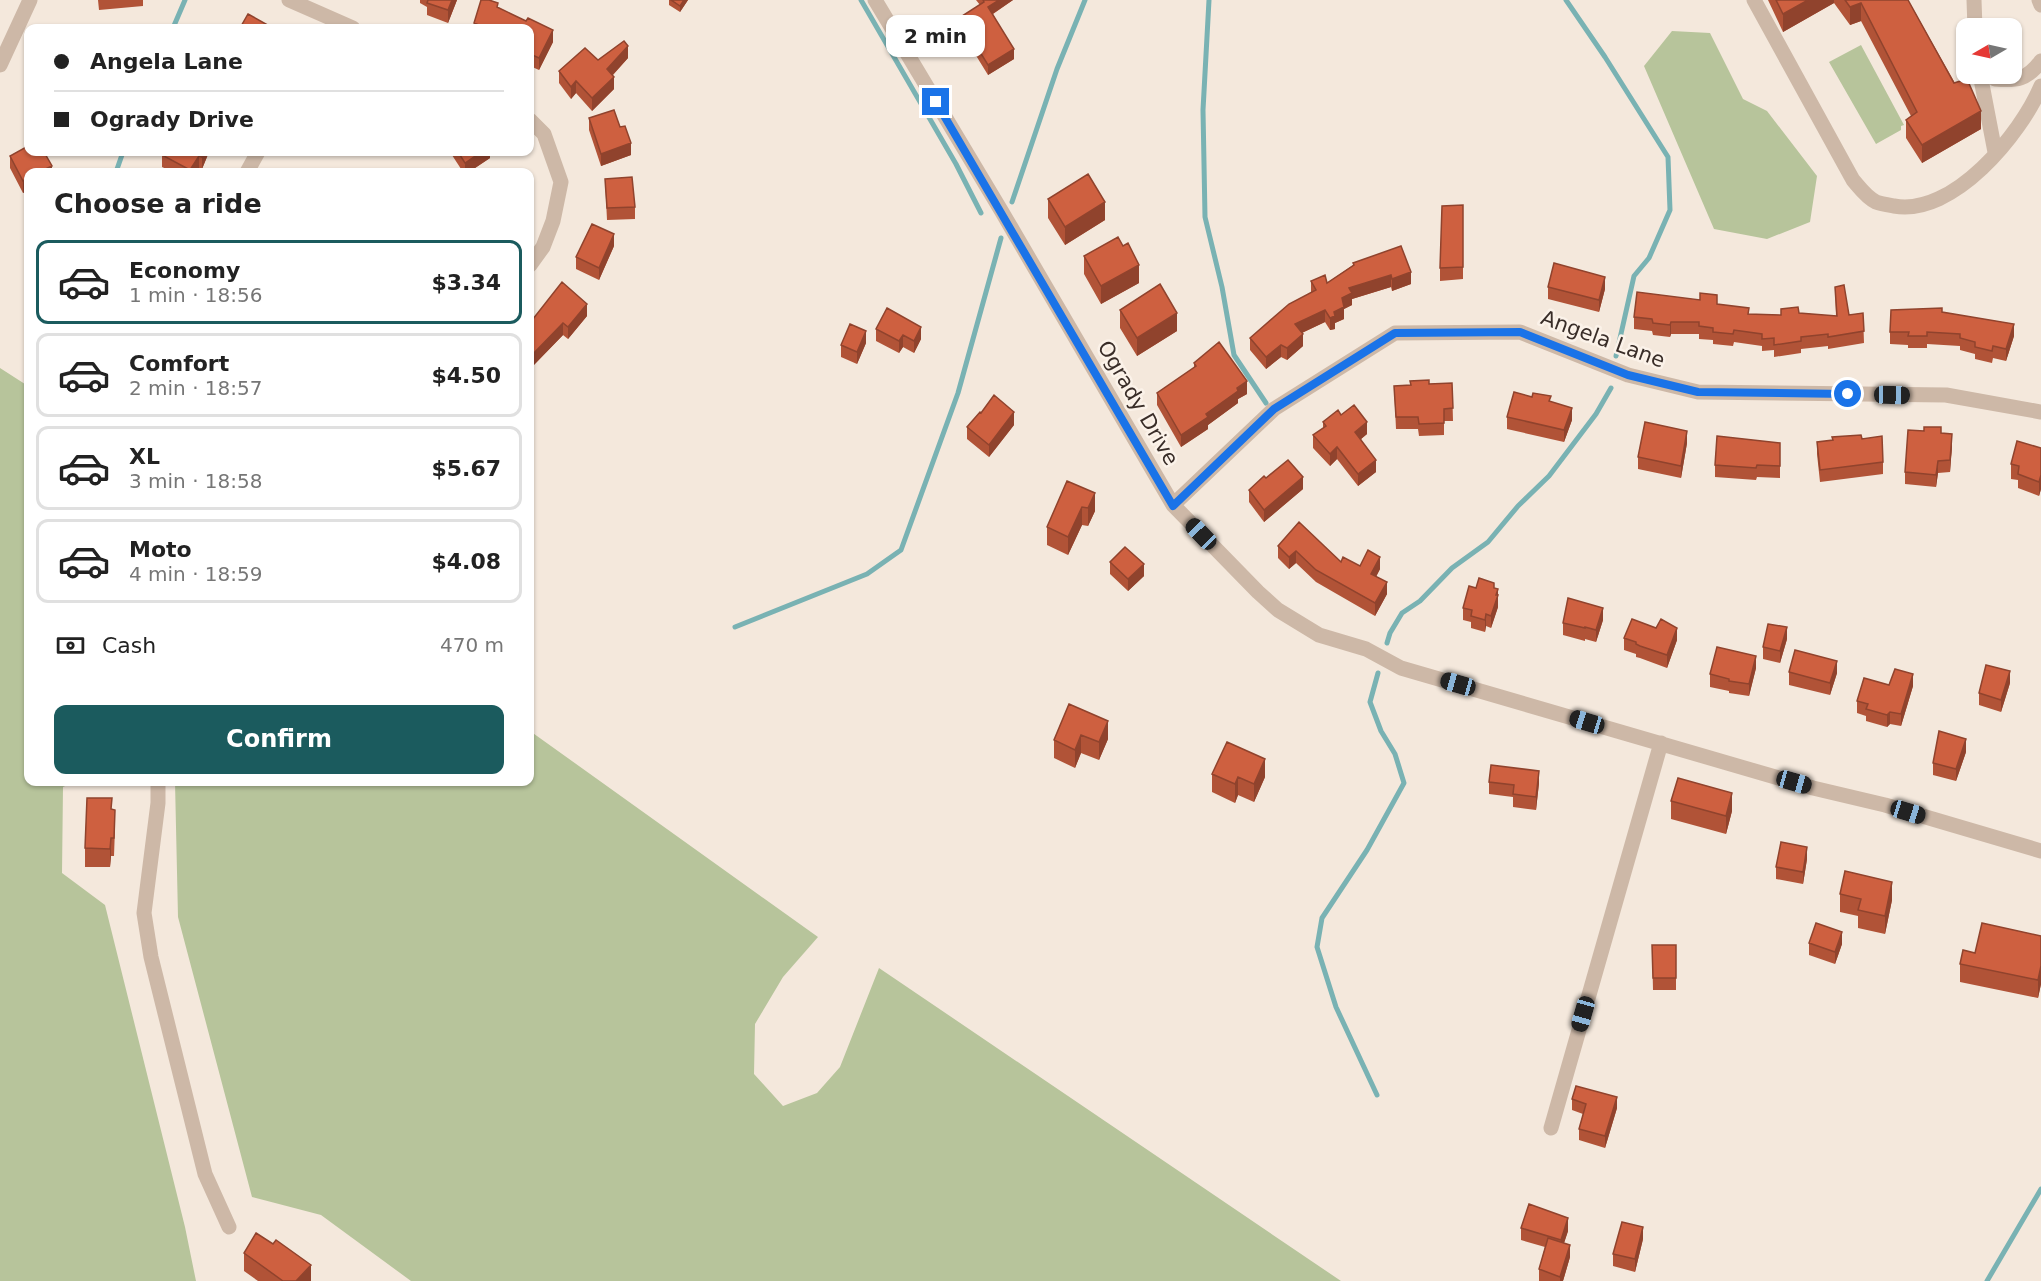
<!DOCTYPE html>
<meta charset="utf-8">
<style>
:root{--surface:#fff;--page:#f2f2f2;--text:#222;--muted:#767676;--line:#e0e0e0;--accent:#1b5b5e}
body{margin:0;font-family:"DejaVu Sans",sans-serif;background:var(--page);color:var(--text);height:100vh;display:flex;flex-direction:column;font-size:22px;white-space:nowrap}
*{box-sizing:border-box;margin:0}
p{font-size:20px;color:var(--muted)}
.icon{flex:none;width:33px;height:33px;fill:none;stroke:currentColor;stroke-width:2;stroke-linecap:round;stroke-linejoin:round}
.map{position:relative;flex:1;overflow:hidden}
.sheet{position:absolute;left:24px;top:168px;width:510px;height:618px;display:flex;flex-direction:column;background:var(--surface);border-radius:12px;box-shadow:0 2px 4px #0004}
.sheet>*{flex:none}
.hud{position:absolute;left:24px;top:24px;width:510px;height:132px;border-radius:12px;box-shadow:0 2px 4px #0004;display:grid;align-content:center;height:132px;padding:0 30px;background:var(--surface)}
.needle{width:39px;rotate:261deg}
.fabs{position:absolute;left:1956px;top:18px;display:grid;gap:12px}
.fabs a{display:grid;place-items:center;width:66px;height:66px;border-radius:12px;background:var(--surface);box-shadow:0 2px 4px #0004;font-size:30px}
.end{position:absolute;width:27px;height:27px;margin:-14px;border:8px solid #1a73e8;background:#fff;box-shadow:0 0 0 3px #fff}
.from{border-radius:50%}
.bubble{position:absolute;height:42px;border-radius:12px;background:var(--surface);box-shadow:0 2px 4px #0004;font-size:20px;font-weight:700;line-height:42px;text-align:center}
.car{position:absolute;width:18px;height:36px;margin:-18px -9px;border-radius:8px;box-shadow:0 0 4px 2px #0007;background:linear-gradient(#222 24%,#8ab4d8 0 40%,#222 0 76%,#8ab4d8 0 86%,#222 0)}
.hud b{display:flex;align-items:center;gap:21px;height:57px;font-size:22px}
.hud b+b{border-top:2px solid var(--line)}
.hud i{width:15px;height:15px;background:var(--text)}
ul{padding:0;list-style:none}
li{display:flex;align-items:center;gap:18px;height:84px;margin:0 12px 9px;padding:0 18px;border:3px solid var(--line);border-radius:12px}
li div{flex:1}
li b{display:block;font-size:22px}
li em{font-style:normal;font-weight:700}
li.active{border-color:var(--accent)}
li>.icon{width:54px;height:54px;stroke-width:1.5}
h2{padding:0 30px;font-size:27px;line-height:72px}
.pay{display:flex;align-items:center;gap:15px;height:66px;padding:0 30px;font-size:22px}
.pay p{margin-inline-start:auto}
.primary-button{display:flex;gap:12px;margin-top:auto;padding:12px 30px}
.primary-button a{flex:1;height:69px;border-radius:12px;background:var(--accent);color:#fff;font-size:24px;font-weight:700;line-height:69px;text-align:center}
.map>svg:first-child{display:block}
</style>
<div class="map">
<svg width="2041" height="1281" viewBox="0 0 2041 1281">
<rect width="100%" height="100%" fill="#f4e8dc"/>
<path fill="#b7c49b" d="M1672,31L1710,33L1743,99L1767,111L1817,176L1810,222L1767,239L1714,229L1644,66Z
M1861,45L1904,125L1901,126V130L1876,144L1829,62Z
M0,368L28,386V782H74L63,787L62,873L105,905L185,1227L196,1281H0Z
M530,731L818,937L783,977L755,1024L754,1074L783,1106L817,1093L840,1067L879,968L1341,1281H411L321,1215L252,1197L178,917L175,782H530Z"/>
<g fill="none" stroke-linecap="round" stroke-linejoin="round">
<path stroke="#79b2b3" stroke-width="5" d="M861,0L956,164L981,213
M1209,0L1203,110L1205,217L1222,287L1234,355L1266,403
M1566,0L1605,57L1668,157L1670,210L1649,258L1634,276L1616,356
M173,28L185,0
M116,172L123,152
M1012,202L1057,69L1085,0
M735,627L867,574L901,550L958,393L1001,238
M1387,643L1390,633L1402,613L1420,601L1452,568L1488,542L1518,506L1549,476L1596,414L1611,388
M1377,1095L1336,1007L1317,947L1322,918L1367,850L1404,783L1395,754L1381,731L1370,702L1378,673
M1987,1281L2041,1189"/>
<path stroke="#cdb8a7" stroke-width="15" d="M289,0L353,28
M875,0L1002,212L1173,505L1258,592L1278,610L1319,635L1366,649L1401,668L1813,788L1885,805L2041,851
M1754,0L1853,180C1860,188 1866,197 1876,202C1881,204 1888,205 1894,206C1953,217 2021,134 2041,86
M1974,0L1975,28
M2039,0L2041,5
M0,65L30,0
M1980,74L1995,152
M1990,74L1995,79C2016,81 2027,80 2041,61
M530,120L544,134L561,182L553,221L543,247L530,265
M247,172L258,152
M1173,505L1274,409L1395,333L1520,332L1628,375L1698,392L1946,395L2041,412
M158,782V803L144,913L151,957L205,1174L229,1227
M1551,1128L1661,743"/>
</g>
<path fill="#b15337" d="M98,0H143V6L99,10Z
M420,0H457L448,23L427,15V7L420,3Z
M669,0H688L680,12L669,5Z
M976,0H1013L993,14L1014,59L988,75L959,28V18L980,5Z
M1768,0H1908L1981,129L1922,163L1906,138V120L1911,116L1861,21L1850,25L1834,3L1783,32Z
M498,8L553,42L539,70L530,66V28H474V23Z
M628,58L613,75L614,89L592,111L576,93L571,99L559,83V71L598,60Z
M589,118L620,127L631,155L601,166L589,130Z
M209,152L202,169H199L197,172H173L162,167V155Z
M450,152H490V158L469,172H463Z
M10,156L52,172L23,193L10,168Z
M605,179L635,207V219L607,220Z
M1048,199L1105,220L1065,245L1048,218Z
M1463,205V279L1440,281V268Z
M614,246L599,280L576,269V257Z
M1123,246L1139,283L1101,304L1084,274V256Z
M1353,263L1411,284L1392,291L1391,287L1352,299V305L1344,309V319L1335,323V329L1330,330L1325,322L1302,333L1303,346L1287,360L1281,357L1266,369L1250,350V338L1311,292V281L1327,283L1353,265Z
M1548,287L1605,289L1599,312L1548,299Z
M1835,287L1849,315L1863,313L1864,343L1828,349V346L1801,349V353L1774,357V350L1762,351V346L1734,342L1733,346L1713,344V340L1699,339V334H1671L1670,337L1653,335L1652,331L1634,329V317L1700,300L1749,314L1781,315L1799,313L1836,316Z
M1120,310L1177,331L1137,356L1120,328Z
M1942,312L2014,336L2006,361L1993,358L1992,363L1975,359V354L1960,350V346L1927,344V348H1908V345L1890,344V332Z
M587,316L568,339L563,335L530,369V317L533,319Z
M876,329L921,339L914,353L903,347L899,353L876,341Z
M866,343L857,364L841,357V345Z
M1194,363L1247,394L1238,399V403L1208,425V429L1181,447L1157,405V393L1194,368Z
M1410,381L1429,384L1452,383L1453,421H1444V435L1419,436L1418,429H1396L1394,386L1410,385Z
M1551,402L1572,420L1564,442L1507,429V417Z
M1341,415L1367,434L1361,439L1376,472L1358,486L1337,459L1330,466L1313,448V435L1323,429V422Z
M1014,425L989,457L967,439V427Z
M1941,433L1952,446L1950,472L1938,473L1936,487L1905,484V472Z
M1832,437L1862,439L1883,462V474L1820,482L1817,454V442L1832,441Z
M1687,443L1681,478L1638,469V457Z
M1780,443V478L1757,477L1756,480L1715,477V465Z
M2041,448V489L2039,496L2018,488V480L2011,479V464Z
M1266,478L1303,489L1264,522L1249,502V490Z
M1067,481L1095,511L1088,526L1082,525L1068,555L1047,545V527Z
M1278,546L1341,562L1360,566L1380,569L1376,577L1387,594L1375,616L1316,582L1296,563L1289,569L1278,558Z
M1110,562L1144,576L1128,591L1110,574Z
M1476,588L1498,589V607L1491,628L1486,626L1485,632L1471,628V622L1463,620V608Z
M1603,620L1596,642L1585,639V641L1563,635V623Z
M1624,638L1677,640L1667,668L1640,658L1636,657V654L1624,650Z
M1787,639L1780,663L1763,659V647Z
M1756,668L1749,696L1729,693V691L1710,687V674Z
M1789,672L1837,673L1830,695L1789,685Z
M2010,683L2001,712L1979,705V693Z
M1889,685L1913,686L1901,726L1890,724L1887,727L1866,721V716L1857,713V701Z
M1069,704L1108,739L1099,760L1081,753L1075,768L1054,758V740Z
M1966,752L1956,781L1933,775V763Z
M1212,774L1265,777L1254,802L1238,795L1235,803L1212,792Z
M1489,782L1539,783L1536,810L1513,807V797L1489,794Z
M1671,801L1732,811L1726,834L1671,819Z
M112,809L115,828L114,856H111L110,867H85V848Z
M1807,859L1803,884L1776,879V867Z
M1840,894L1892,900L1885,934L1858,928V916L1840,912Z
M2041,936V984L2038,998L1960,982V964L1975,953Z
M1809,943L1842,944L1835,964L1809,955Z
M1652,945H1676V990H1653Z
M1572,1099L1617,1108L1605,1148L1579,1140V1129L1583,1114L1572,1110Z
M1521,1228L1568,1231L1564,1243L1570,1257L1563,1281H1539V1269L1545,1247L1521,1240Z
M1643,1239L1635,1272L1613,1266V1254Z
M273,1244L311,1281H258L244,1271V1253Z"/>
<path fill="#90432d" d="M452,0H457L448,23V10Z
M684,0H688L680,12V6Z
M999,0H1013L988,17V7Z
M1808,0H1834V3L1783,32V14Z
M1861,3V21L1850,25V7Z
M553,30V42L539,70V58Z
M628,46V58L607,81V69Z
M1014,49V59L988,75V65Z
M614,77V89L592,111V98Z
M576,81V93L571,99V87Z
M1981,111V129L1922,163V145Z
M631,143V155L601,166V154Z
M204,152H209L202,169V157Z
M481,152H490V158L469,172H465V163Z
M199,156V169L197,172H190V170Z
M52,166V172H39Z
M28,178V190L23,193V181Z
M1105,202V220L1065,245V227Z
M614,234V246L599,280V268Z
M1139,265V283L1101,304V286Z
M1411,272V284L1392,291V279Z
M1391,275V287L1352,299V305L1344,309V319L1335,323V329L1330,330V318L1349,288Z
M1605,277V289L1599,312V300Z
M587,304V316L568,339V327Z
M1325,310V322L1295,336V324Z
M1177,313V331L1137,356V338Z
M1671,322V334L1670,337V325Z
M563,323V335L530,369V357Z
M2014,324V336L2006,361V349Z
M921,327V339L914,353V341Z
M866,331V343L857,364V352Z
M1303,334V346L1287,360V348Z
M903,335V347L899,353V341Z
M1281,345V357L1266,369V357Z
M1247,381V394L1238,399V403L1208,425V429L1181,447V435L1237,388Z
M1572,408V420L1564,442V430Z
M1014,412V425L989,457V445Z
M1367,422V434L1355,444V432Z
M1687,431V443L1681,478V466Z
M1952,434V446L1950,472V460Z
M1337,447V459L1330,466V454Z
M1376,460V472L1358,486V474Z
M1938,461V473L1936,487V475Z
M2041,475V489L2039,496V482Z
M1303,477V489L1264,522V510Z
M1095,493V511L1088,526V508Z
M1082,507V525L1068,555V537Z
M1296,551V563L1289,569V557Z
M1380,557V569L1371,586V574Z
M1144,564V576L1128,591V579Z
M1387,582V594L1375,616V603Z
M1498,589V607L1491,628V616Z
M1603,608V620L1596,642V630Z
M1486,614V626L1485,632V620Z
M1787,627V639L1780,663V651Z
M1677,628V640L1667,668V655Z
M1756,656V668L1749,696V684Z
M1837,661V673L1830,695V683Z
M2010,671V683L2001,712V700Z
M1913,674V686L1901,726V714Z
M1890,712V724L1887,727V715Z
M1108,721V739L1099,760V742Z
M1081,735V753L1075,768V750Z
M1966,739V752L1956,781V769Z
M1265,759V777L1254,802V784Z
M1539,771V783L1536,810V797Z
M1238,777V795L1235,803V784Z
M1732,793V811L1726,834V816Z
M111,838V856L110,867V849Z
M1807,847V859L1803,884V872Z
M1892,882V900L1885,934V916Z
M1842,932V944L1835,964V952Z
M2041,966V984L2038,998V980Z
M1617,1097V1108L1605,1148V1136Z
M1568,1218V1231L1561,1252V1240Z
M1643,1227V1239L1635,1272V1259Z
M1570,1245V1257L1563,1281H1560V1277Z
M311,1265V1281H296Z"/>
<path fill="#ce6040" stroke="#90432d" stroke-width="1.5" d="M428,0H452L448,10L427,3Z
M481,0H489L498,3L497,7L526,21L528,18L553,30L539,58L530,54V28H486L474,23Z
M671,0H684L680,6Z
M983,0H999L988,7L1014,49L988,65L959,18L984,2Z
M1776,0H1808L1783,14Z
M1845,0H1908L1954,83L1967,79L1981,111L1922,145L1906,120L1917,112L1861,3L1850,7Z
M248,14L273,28H240Z
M624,41L628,46L607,69L614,77L592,98L576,81L571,87L559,71L585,48L598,60Z
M614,110L620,127L625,126L631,143L601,154L589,118Z
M28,146V152H44L52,166L39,172H28V178L23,181L10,156Z
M164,152H204L202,157L199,156L190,170L162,155Z
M458,152H481L465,163Z
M1088,174L1105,202L1065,227L1048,199Z
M632,177L635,207L607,208L605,179Z
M1463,205V267L1440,268L1442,206Z
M592,224L614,234L599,268L576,257Z
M1118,237L1123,246L1128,243L1139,265L1101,286L1084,256Z
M1401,246L1411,272L1392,279L1391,275L1349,288L1352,293L1342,298L1344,307L1334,312L1335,316L1330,318L1325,310L1295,324L1303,334L1287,348L1281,345L1266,357L1250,338L1289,304L1316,290L1311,281L1325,275L1327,283L1354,265L1353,263Z
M1554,263L1605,277L1599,300L1548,287Z
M562,282L587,304L568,327L563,323L530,357V317L533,319Z
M1160,284L1177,313L1137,338L1120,310Z
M1844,285L1849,315L1863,313L1864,331L1828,337V334L1801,337V341L1774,345V338L1762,339V334L1734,330L1733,334L1713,332V328L1699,326V322H1671L1670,325L1653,323L1652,319L1634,317L1637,292L1700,300V293L1717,295V304L1749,308L1748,314L1781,315V309L1798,307L1799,313L1837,316L1835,287Z
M887,308L921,327L914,341L903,335L899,341L876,329Z
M1942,308V312L2014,324L2006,349L1993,346L1992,351L1975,347V342L1960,338V334L1927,332V336H1908L1909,332H1890L1891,310Z
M850,324L866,331L857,352L841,345Z
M1219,342L1247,381L1237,388L1238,391L1206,414L1208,417L1181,435L1157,393L1196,366L1194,363Z
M1429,380V384L1452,383L1453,408L1444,409V423L1419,424L1418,417H1396L1394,386L1411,385L1410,381Z
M1514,392L1532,397L1533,393L1551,396L1549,401L1572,408L1564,430L1507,417Z
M994,395L1014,412L989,445L967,427L980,412L981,413Z
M1354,405L1367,422L1355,432L1376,460L1358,474L1337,447L1330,454L1313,435L1326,426L1323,422L1338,410L1341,415Z
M1645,422L1687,431L1681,466L1638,457Z
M1924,427H1941V433L1952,434L1950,460L1938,461L1936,475L1905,472L1908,430L1924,431Z
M1861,435L1862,439L1882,436L1883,462L1820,470L1817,442L1833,440L1832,437Z
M1717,436L1780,443V466L1757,465L1756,468L1715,465Z
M2017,441L2041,448V475L2039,482L2018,474L2019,466L2011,464Z
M1288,460L1303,477L1264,510L1249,490L1264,476L1266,478Z
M1067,481L1095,493L1088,508L1082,507L1068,537L1047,527Z
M1299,522L1341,562L1343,557L1360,566L1368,550L1380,557L1371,574L1387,582L1375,603L1316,570L1296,551L1289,557L1278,546Z
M1125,547L1144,564L1128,579L1110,562Z
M1479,578L1494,583V588L1498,589L1496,595H1498L1491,616L1486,614L1485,620L1471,616L1472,610L1463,608L1469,586L1476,588Z
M1568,598L1603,608L1596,630L1585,627V628L1563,623Z
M1632,619L1656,628L1661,619L1677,628L1667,655L1640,646L1636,644V642L1624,638Z
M1768,624L1787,627L1780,651L1763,647Z
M1717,647L1756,656L1749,684L1729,681V679L1710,674Z
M1795,650L1837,661L1830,683L1789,672Z
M1986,665L2010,671L2001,700L1979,693Z
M1895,669L1913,674L1901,714L1890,712L1887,715L1866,709L1868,704L1857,701L1864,678L1889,685Z
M1069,704L1108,721L1099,742L1081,735L1075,750L1054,740Z
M1939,731L1966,739L1956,769L1933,763Z
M1227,742L1265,759L1254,784L1238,777L1235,784L1212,774Z
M1491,765L1539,771L1536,797L1513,794L1514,785L1489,782Z
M1678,778L1732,793L1726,816L1671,801Z
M87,798H112L111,809L115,810L114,838H111L110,849L85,848Z
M1781,842L1807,847L1803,872L1776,867Z
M1845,871L1892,882L1885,916L1858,910L1861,899L1840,894Z
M1816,923L1842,932L1835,952L1809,943Z
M1982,923L2041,936V966L2038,980L1960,964L1963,950L1975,953Z
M1652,945H1676V978H1653Z
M1576,1086L1617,1097L1605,1136L1579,1129L1586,1104L1572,1099Z
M1529,1204L1568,1218L1561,1240L1521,1228Z
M1622,1222L1643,1227L1635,1259L1613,1254Z
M256,1233L273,1244L276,1240L311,1265L296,1281H283L244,1253Z
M1548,1238L1570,1245L1560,1277L1539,1269Z"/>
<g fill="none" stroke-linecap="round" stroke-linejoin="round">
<path stroke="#1a73e8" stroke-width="8" d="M936,102L1173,506L1274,409L1395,333L1520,332L1628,375L1698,392L1848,394"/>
</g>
<g text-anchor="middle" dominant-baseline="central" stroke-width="5" stroke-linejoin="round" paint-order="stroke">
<g font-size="21" fill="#392d28" stroke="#fbf2e9">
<text transform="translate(1603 339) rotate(20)">Angela Lane</text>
<text transform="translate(1138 403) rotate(60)">Ogrady Drive</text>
</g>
</g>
</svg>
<div class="fabs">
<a><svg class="needle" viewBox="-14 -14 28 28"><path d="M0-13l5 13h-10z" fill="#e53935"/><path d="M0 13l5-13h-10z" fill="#767676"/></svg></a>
</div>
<i class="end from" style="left:1848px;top:394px"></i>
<i class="end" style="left:936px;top:102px"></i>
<div class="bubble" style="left:886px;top:15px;width:99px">2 min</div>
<i class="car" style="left:1892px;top:395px;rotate:91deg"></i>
<i class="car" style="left:1201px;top:534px;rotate:316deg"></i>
<i class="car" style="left:1458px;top:684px;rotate:286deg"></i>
<i class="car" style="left:1587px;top:722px;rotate:287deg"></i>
<i class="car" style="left:1794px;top:782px;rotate:106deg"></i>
<i class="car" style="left:1908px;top:812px;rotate:107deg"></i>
<i class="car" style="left:1583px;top:1014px;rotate:196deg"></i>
<div class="hud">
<b><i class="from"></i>Angela Lane</b>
<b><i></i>Ogrady Drive</b>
</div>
<section class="sheet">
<h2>Choose a ride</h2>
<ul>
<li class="active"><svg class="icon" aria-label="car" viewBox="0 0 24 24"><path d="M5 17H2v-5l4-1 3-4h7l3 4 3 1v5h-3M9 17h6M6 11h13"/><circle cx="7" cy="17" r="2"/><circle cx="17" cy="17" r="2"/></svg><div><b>Economy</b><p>1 min · 18:56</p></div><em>$3.34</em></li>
<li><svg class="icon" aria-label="car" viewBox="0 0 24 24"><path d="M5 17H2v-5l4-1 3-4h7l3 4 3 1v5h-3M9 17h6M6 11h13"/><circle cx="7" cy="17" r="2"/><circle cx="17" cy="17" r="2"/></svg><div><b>Comfort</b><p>2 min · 18:57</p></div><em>$4.50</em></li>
<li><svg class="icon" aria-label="car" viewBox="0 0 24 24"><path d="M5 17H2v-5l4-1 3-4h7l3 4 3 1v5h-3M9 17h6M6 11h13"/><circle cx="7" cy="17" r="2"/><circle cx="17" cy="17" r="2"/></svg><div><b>XL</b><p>3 min · 18:58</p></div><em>$5.67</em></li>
<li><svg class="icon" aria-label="car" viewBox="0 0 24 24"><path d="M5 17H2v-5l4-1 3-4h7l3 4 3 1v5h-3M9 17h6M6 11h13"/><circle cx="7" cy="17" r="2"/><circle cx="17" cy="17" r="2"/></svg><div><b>Moto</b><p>4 min · 18:59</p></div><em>$4.08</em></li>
</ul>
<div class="pay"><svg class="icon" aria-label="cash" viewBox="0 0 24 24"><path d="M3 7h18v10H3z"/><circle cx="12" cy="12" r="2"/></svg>Cash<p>470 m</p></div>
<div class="primary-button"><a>Confirm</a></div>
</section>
</div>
